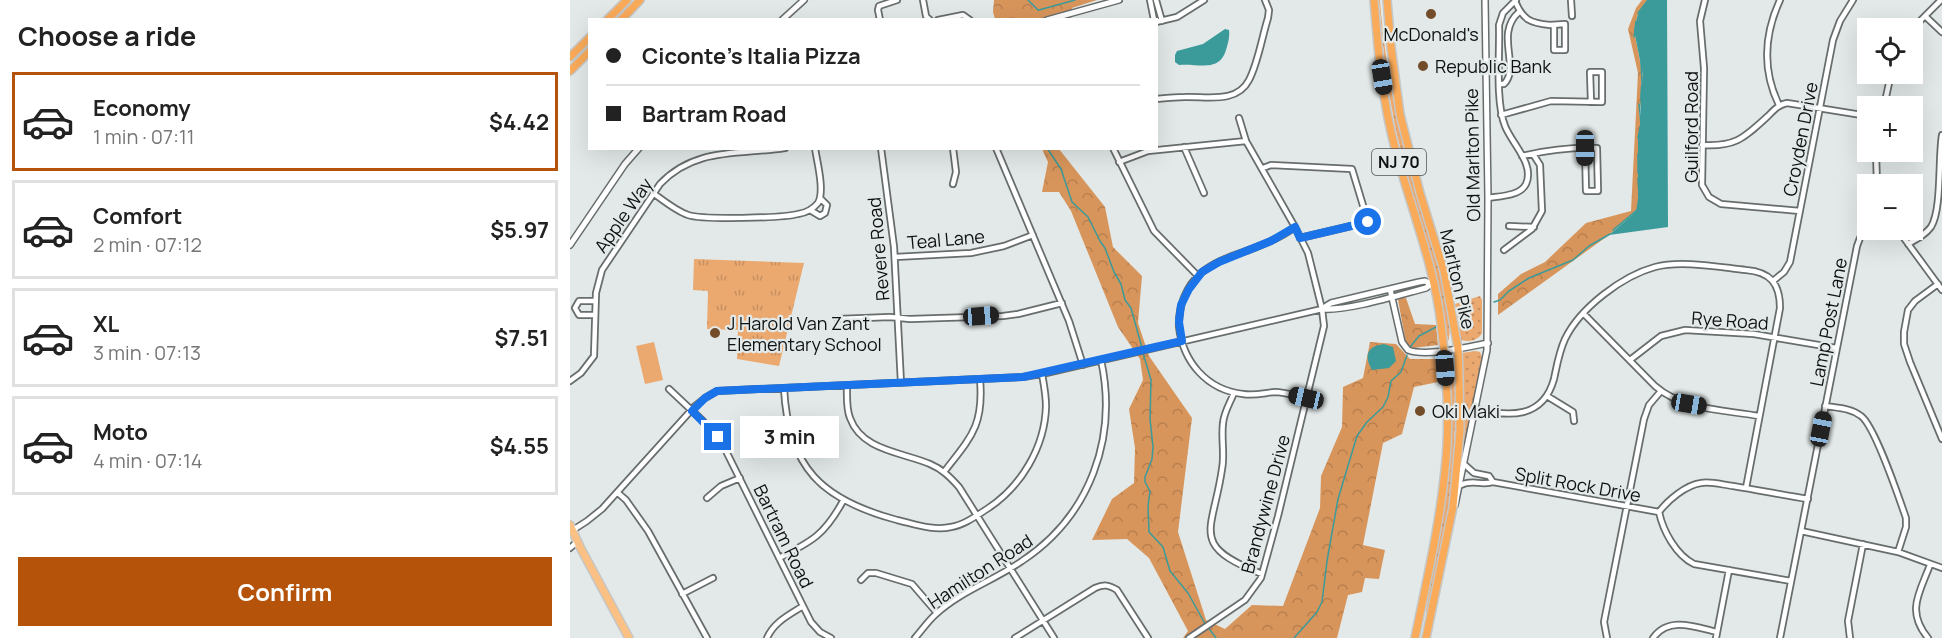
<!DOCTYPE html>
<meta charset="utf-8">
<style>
:root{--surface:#fff;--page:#f6f6f6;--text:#222;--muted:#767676;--line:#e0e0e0;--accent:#b45309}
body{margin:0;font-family:Manrope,sans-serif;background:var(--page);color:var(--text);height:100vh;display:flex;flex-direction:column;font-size:22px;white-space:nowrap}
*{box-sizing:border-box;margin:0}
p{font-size:20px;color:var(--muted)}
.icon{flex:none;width:33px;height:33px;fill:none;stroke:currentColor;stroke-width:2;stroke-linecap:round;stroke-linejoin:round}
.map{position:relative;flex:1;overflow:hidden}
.side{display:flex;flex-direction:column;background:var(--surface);width:570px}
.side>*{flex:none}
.banner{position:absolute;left:18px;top:18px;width:570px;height:132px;border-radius:0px;box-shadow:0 6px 24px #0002;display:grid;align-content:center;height:132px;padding:0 18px;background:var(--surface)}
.buttons{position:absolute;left:1287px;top:18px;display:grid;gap:12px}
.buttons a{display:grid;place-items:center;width:66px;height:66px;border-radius:0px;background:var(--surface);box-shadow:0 6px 24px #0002;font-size:30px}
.end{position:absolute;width:27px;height:27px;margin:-14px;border:8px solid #1a73e8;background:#fff;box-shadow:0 0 0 3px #fff}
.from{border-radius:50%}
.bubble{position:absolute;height:42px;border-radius:0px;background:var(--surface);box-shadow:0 6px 24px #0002;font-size:20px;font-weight:700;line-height:42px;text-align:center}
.car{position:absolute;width:18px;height:36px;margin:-18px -9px;border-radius:8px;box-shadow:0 0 4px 2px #0007;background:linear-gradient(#222 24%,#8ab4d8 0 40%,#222 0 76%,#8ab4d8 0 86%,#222 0)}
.banner b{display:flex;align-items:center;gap:21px;height:57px;font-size:22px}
.banner b+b{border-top:2px solid var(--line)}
.banner i{width:15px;height:15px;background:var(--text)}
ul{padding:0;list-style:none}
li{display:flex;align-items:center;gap:18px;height:99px;margin:0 12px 9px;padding:0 6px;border:3px solid var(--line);border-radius:0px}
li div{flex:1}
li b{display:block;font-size:22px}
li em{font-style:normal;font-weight:700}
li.on{border-color:var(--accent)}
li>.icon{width:54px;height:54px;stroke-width:1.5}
h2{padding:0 18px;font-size:27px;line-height:72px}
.button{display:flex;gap:12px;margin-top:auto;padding:12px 18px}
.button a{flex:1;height:69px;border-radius:0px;background:var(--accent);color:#fff;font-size:24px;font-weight:700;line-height:69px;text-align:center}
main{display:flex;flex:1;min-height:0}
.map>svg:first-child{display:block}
</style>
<main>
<section class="side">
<h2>Choose a ride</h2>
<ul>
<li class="on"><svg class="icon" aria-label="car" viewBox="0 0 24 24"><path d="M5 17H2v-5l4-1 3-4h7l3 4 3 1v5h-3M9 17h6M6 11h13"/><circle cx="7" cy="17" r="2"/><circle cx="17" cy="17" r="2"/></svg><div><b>Economy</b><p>1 min · 07:11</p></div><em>$4.42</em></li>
<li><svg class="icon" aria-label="car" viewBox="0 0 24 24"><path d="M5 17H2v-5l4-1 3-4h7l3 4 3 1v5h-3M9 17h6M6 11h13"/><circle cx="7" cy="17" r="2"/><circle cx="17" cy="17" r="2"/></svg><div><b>Comfort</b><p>2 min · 07:12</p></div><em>$5.97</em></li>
<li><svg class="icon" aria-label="car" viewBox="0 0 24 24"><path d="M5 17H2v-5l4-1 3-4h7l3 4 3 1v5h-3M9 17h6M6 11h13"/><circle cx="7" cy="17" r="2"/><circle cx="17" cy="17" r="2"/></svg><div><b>XL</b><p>3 min · 07:13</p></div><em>$7.51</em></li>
<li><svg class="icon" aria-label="car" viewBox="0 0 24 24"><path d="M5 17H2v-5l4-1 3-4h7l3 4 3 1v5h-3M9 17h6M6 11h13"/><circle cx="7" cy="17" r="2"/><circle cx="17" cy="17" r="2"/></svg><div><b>Moto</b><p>4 min · 07:14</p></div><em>$4.55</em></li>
</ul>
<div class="button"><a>Confirm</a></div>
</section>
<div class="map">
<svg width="1372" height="638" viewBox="0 0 1372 638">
<defs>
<pattern id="grass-dots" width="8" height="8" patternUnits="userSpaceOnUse" patternTransform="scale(1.5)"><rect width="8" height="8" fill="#eba970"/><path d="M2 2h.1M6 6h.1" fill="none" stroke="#c89060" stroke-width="1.8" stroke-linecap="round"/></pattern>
<pattern id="forest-crowns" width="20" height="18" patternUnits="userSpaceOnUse" patternTransform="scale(1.5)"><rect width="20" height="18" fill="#d8955b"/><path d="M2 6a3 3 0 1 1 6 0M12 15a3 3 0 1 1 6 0" fill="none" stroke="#b87f4e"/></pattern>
<pattern id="park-tufts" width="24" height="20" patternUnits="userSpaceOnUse" patternTransform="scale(1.5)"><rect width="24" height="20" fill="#eba970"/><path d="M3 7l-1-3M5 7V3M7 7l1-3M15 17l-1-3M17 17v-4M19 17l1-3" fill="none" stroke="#c89060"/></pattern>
</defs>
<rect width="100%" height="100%" fill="#e2e9e8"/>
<path fill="url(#grass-dots)" d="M809,0H810C813,43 820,85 829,127C838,164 889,316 878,341L872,304L826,131L816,77Z
M910,296L912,300V333C908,341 899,342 891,340L885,304Z
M906,351L910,352L912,357L893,463L894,418L891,353Z
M882,355L886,404L882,484L876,527L857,618L856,611L877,490L881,454L882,410L880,362Z"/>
<path fill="url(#forest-crowns)" d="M424,0H527L502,8L501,19H425L423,12Z
M1072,0H1078L1068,14L1064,30L1073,77L1071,80L1072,98L1069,112L1071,124L1068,135L1069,197L1067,210L1039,235L928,315V294L951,274L975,262L1016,223L1061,211L1068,73L1058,29L1066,8Z
M472,149H489L535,207L543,247L572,276L568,323L579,356L622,418L608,532L636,620L655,629L682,605L713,606L750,508L751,476L772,427L773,387L793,378L800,342L826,344L840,359H866L868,382L844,387L832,434L813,443L793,545L815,550L809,579L795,578L792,592L778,595L767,638H613L618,631L579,558L557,539L522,540L542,499L564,483L565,448L559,409L573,380L570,359L548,327L501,211L489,192H472L478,162Z
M831,298H836L845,324L866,325L868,345L843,348L836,343L828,300Z"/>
<path fill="url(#park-tufts)" d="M124,259L234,263L209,366L167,359L168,330L137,329L138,291L123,290Z"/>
<path fill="#eba970" d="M84,342L93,380L75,384L66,346Z"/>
<path fill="#3b9a9a" d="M1078,0H1097L1098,227L1039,235L1062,215L1068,208V135C1074,116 1067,94 1073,76L1064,30L1068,14Z
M655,29L659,30C660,37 658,43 656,50C649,73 628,63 609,65L605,62V55L607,51L633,44Z
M814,344L823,347L826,361L819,368L802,370C793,355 798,346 814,344Z"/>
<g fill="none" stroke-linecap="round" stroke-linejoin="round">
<path stroke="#3b9a9a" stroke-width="1.5" d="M458,0L468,10
M469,10L505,0
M1068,13L1078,0
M1064,37L1066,21
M1071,62L1072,82
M1071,100L1072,87
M1068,138L1071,124L1069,104
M477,148L491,169L502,202L518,217L530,241L535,248L544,272L551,284L555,300L561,308L572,348
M1068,154V173
M1043,230L1067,210L1069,197L1068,178
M924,302L930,300L939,291L959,278L1003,260L1019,246L1040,234
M840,347L849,336L866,327
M573,353L581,380L580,419L583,447L582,459L575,477V482L580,491L578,506L579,532L593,547L600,571L618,593L634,622L646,638
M724,638L747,612L752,602L757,561L768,499L787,436L797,422L813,407L818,397L821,381L831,372L837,355"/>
<g stroke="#676d6d" stroke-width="8">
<path id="minor" d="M353,0L356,16L360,20
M580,0L584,20
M586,0L592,21
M1001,0L1002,16
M1135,0L1130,21L1134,68L1132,185L1139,197L1151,204L1230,211
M945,1C953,20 960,23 980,25L995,24V50H984V25
M1355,16L1372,32
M310,20L308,10L309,6L327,0
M368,20L393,15L400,20
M586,22L607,17L634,0
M1342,29L1371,0
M930,84H934C951,67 924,34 949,12
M586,99C596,98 605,97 615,97C636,96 667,104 679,80C688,63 692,37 698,18L699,10L695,0
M1209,105C1192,70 1194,35 1210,0
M1314,106L1321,74
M931,115L981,101L1032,102V72H1020L1021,102
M1132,145C1166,147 1174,138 1198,116C1204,110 1208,105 1217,103L1298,116
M614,147L634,193
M311,148L324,247L331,383
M383,148L386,172L383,184
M426,148L499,321L513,365
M543,148L584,231L628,276
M1306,152L1307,184
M952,156C978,150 1001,147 1027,148L1028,191H1016L1015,148
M549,162L578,151L676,141
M693,168L701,165L782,169L798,222L730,238
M83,193C94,201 106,211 118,215C133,220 213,218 228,214C235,213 243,209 248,203C255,191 247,162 245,148
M918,198C930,196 950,196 956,184C965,164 942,144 935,126C925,101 930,53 929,25L933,13L946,0
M240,210L250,216L255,213L257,205L250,198
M939,226L964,227
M725,227C714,235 702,241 689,246C670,254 647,259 631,273C616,286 608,307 609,327C613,362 637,390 673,394C684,396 694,393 705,392C715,392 726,396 736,398
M1328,230L1372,290
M1338,244C1347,239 1355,235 1361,227C1372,209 1368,160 1372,135
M934,250L962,229L972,211L970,165L963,154
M325,257L401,253L434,246L463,235
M1203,281L1214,272L1220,262L1263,40L1270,21L1283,0
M1368,284L1345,301L1338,310L1334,332V344L1340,362L1372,439
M1013,313L1085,386C1112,410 1155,410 1189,416
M25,315H9L5,308L9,301H25
M268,319L320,317L340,319L433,316L448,314L492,303
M1060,360L1091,336L1115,330L1184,334L1266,348
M0,381L11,373L24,356L26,293L32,270L90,184C125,147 169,155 215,148
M277,385C277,396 276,408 280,418C292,451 332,452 360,464C372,469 380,477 389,487L484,638
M214,388C218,468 252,500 327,520C345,524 363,531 381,527C394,525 406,516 417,509C451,487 475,447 476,406C476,395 474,385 472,374
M99,389L133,421L153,445L241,622L250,632L261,638
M664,393C660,403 654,412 653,423C651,439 655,454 652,469C643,532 618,545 692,574
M977,396L1003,412L1004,421
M1255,406C1267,408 1281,408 1291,416C1305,426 1329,498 1336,518V527L1328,552
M906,409C939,417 973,419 984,379C987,365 989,352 995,339C1010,308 1052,276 1085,267C1111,260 1148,267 1176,270C1200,272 1210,283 1210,308L1176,488
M895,465L904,473L919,476L923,482
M374,472C401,437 414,426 410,379
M891,485C902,479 912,486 923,482L1089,512
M48,493L56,500L78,531L137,638
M137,498L151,486L170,478
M1089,512C1093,531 1106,555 1124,564L1221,581
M1089,512C1098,500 1116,485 1131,483C1141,481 1153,485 1163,486C1188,490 1213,495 1238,499
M3,530L17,521L32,509L125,406L135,398L147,391L453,377L472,374L752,309
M1231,531L1328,552L1372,568
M0,548L8,541
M209,558C243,541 255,534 273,501
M291,580L298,573H306L342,584L367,613
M112,594L143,578
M197,638C204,622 219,615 233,606
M345,638C352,630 358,621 366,614C391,591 425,580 452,561C520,516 548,438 531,360
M445,638L525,588C534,584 539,585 547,590L578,638
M619,638L675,600L691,578L708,516L754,326L752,309L738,253L725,227L676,141L669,118
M1037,638L1034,622L1074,419L1079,405L1091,391
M1083,638C1099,616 1125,627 1147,632
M1146,638L1159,570
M1210,638L1287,246L1290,238L1300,230
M1280,638L1278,621L1293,544
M1358,638C1336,611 1349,594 1360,565"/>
</g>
<g stroke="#676d6d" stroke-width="8">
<path id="tertiary" d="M212,20L234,0
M477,20L549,0
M0,245L55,164L69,148
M820,289L832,342L838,350C856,357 898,347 918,343
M753,308L761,303L849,282L855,281L861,284
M752,309C778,311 829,295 856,288L862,283
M885,505L917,350L918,198L915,0"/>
</g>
<g stroke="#c5c6c6" stroke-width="10">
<path id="primary" d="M0,525L10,547L59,638"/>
</g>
<g stroke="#c5c6c6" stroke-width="10">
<path id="trunk" d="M804,0C808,49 812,100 825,148C840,206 864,264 871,324C876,364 879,405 877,446C873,511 858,574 845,638
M817,0L821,47L830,114L850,193L874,271L888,348L889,377L890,431L883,507L856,638
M37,20L57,0
M51,20L70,0
M0,57L20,37
M0,71L20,51"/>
</g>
<use href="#minor" stroke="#fff" stroke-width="4.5"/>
<use href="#tertiary" stroke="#fff" stroke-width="5"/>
<use href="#primary" stroke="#fbc083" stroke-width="7"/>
<use href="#trunk" stroke="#faab5a" stroke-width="7"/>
</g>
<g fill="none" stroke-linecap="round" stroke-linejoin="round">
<path stroke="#1a73e8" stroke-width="8" d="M148,437L122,411L135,398L147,391L453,377L612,341L609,322L611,305L619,289L632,272L649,262L701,241L725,227L730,238L798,222"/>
</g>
<g fill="#734c2a" stroke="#e2e9e8" stroke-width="2">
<circle cx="861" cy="14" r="6"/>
<circle cx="853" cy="66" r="6"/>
<circle cx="145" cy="333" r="6"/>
<circle cx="850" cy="411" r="6"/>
</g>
<g text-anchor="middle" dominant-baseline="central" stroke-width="4.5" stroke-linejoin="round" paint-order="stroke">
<rect fill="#e2e9e8" stroke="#4e5252" stroke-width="1.5" x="802" y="149" width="54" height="26" rx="4.5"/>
<g font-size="16" font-weight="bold" fill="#0f1111">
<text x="829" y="162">NJ 70</text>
</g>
<g font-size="18" fill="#0f1111" stroke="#e2e9e8" text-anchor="start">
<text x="861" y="34" text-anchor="middle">McDonald's</text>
<text x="865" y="66">Republic Bank</text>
<text x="157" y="323">J Harold Van Zant<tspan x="157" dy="21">Elementary School</tspan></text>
<text x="862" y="411">Oki Maki</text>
</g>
<g font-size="18" fill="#0f1111" stroke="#e2e9e8">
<text transform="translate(1121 127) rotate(-90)">Guilford Road</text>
<text transform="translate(1230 139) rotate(-79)">Croyden Drive</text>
<text transform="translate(902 155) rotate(-91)">Old Marlton Pike</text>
<text transform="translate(53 215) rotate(-55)">Apple Way</text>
<text transform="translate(376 239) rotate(-5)">Teal Lane</text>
<text transform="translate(308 249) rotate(-95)">Revere Road</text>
<text transform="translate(888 279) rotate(77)">Marlton Pike</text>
<text transform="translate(1160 320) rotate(4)">Rye Road</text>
<text transform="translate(1258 322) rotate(-79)">Lamp Post Lane</text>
<text transform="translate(1008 484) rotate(10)">Split Rock Drive</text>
<text transform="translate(695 504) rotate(-75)">Brandywine Drive</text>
<text transform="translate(214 536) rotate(64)">Bartram Road</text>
<text transform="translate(410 571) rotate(-33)">Hamilton Road</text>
</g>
</g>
</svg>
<div class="buttons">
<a><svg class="icon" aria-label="locate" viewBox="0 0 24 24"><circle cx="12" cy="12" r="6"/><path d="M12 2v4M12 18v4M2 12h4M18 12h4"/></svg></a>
<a>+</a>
<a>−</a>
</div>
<i class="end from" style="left:798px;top:222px"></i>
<i class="end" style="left:148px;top:437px"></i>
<div class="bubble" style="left:170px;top:416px;width:99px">3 min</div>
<i class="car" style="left:812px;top:77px;rotate:171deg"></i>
<i class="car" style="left:1015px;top:148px;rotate:180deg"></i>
<i class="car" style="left:411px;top:316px;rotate:86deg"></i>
<i class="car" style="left:875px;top:368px;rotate:176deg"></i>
<i class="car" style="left:736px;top:398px;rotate:283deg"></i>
<i class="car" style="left:1119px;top:404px;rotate:100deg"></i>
<i class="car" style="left:1251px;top:429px;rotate:11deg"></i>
<div class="banner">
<b><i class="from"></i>Ciconte's Italia Pizza</b>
<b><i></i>Bartram Road</b>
</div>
</div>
</main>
